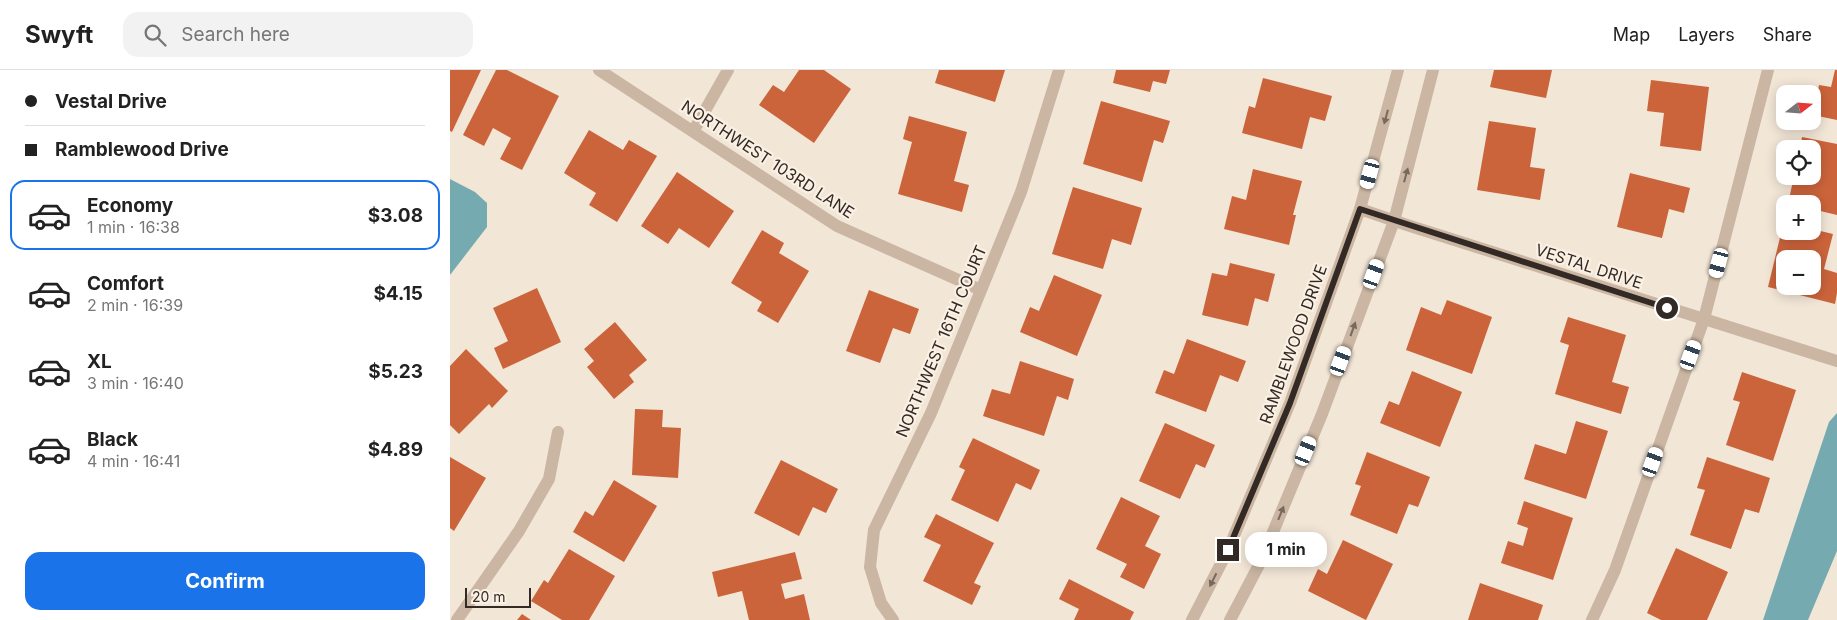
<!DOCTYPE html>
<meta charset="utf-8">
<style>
:root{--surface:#fff;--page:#f2f2f2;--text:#222;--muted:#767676;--line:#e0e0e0;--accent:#1a73e8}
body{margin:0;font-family:Inter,sans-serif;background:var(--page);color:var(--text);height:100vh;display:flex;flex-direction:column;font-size:19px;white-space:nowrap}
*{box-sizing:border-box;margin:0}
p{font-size:16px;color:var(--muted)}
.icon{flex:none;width:28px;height:28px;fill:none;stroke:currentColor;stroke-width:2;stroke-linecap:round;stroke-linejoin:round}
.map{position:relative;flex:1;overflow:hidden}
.side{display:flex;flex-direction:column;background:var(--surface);width:450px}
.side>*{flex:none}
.hud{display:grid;align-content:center;height:110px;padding:0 25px;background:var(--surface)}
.needle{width:32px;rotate:73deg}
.buttons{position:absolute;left:1326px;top:15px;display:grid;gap:10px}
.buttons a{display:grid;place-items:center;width:45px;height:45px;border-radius:10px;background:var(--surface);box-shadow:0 2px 12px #0003;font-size:25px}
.scale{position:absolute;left:15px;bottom:12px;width:66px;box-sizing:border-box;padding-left:5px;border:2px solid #342a25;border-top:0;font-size:14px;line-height:18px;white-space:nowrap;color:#342a25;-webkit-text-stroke:4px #faf0e3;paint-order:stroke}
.end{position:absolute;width:22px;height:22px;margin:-11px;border:6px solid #342a25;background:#fff;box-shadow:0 0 0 2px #fff}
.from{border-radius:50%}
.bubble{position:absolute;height:35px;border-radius:15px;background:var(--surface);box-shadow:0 2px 12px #0003;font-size:16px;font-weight:700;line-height:35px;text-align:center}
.car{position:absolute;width:15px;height:30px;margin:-15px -8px;border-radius:6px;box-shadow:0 0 4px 1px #0007;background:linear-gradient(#fff 24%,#345 0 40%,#fff 0 76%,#345 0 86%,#fff 0)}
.hud b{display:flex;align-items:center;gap:18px;height:48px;font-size:19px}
.hud b+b{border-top:1px solid var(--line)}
.hud i{width:12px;height:12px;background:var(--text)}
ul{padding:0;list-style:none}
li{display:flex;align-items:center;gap:15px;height:70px;margin:0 10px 8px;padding:0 15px;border:2px solid transparent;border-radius:15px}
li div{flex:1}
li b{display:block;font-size:19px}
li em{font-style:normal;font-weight:700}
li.active{border-color:var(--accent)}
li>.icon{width:45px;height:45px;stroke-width:1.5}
.primary-button{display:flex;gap:10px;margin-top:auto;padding:10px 25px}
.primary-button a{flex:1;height:58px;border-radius:15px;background:var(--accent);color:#fff;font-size:20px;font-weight:700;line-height:58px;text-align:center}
header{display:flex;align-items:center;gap:30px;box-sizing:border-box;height:70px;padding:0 25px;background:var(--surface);border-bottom:1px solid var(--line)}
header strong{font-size:24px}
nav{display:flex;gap:28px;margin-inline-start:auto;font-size:18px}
.search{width:350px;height:45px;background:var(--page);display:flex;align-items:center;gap:12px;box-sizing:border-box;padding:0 18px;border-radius:15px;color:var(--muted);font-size:19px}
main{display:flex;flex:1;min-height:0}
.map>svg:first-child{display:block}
</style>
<header>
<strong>Swyft</strong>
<div class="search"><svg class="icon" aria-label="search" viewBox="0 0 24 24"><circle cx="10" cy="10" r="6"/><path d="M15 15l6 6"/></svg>Search here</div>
<nav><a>Map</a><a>Layers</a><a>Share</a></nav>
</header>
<main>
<section class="side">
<div class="hud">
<b><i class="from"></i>Vestal Drive</b>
<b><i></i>Ramblewood Drive</b>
</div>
<ul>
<li class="active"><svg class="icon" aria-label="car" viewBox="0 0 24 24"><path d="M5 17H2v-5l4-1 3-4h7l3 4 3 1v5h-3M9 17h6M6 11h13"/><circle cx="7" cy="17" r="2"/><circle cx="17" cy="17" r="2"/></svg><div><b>Economy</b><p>1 min · 16:38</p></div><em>$3.08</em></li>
<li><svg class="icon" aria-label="car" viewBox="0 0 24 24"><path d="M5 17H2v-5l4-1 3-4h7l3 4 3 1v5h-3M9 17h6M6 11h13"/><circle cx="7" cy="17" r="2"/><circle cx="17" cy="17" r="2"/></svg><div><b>Comfort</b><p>2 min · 16:39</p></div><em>$4.15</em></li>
<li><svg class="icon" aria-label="car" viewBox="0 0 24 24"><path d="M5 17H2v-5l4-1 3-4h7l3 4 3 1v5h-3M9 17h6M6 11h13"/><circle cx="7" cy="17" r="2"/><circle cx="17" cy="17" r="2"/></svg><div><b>XL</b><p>3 min · 16:40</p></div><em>$5.23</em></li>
<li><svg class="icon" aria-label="car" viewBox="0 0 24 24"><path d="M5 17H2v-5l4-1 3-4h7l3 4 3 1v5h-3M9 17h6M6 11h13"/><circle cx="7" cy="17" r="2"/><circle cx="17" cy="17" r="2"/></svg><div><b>Black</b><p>4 min · 16:41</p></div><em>$4.89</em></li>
</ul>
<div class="primary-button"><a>Confirm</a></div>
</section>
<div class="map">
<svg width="1387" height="550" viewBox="0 0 1387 550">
<rect width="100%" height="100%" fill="#f2e6d7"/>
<path fill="#75abb0" d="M0,109L25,122L37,133V157L0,205Z
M1387,343V481L1358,550H1313L1379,352Z"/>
<path fill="#cb643b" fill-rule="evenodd" d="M0,0H31L2,62L0,61Z
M46,0H57L109,26L72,100L50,89L61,68L43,58L34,76L13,65Z
M349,0H374L401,19L364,73L309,35L323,15L334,22Z
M489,0H555L545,32L485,13Z
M666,0H720L716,14L703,11L700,22L663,13Z
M1044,0H1102L1096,28L1040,17Z
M1385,0H1387V50L1363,45L1369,15L1381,17Z
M813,8L882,26L875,51L860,47L852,79L792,63L799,36L805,38Z
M1201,10L1259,17L1251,81L1210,76L1214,43L1197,41Z
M651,31L720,51L713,73L704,70L692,112L633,94Z
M459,46L517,62L504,111L519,115L512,142L448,124L462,72L453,69Z
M1039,51L1086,58L1080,97L1095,99L1090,130L1027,120Z
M139,60L173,80L179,70L207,86L167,152L139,135L146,123L114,103Z
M1352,67L1387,74V145L1362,139V134H1338L1344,106H1362V79H1350Z
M803,99L852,111L843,145H846L839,175L774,159L782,126L796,130Z
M227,102L284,141L259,178L229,158L218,174L191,156Z
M1180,103L1240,118L1234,143L1219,139L1212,168L1167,157Z
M623,117L692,138L681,175L662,169L653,199L602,184Z
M1334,151L1335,161H1362V159L1383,164L1374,199L1387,203V223L1385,234L1318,217ZM1335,189H1362V216H1335Z
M312,160L334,173L329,183L359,201L328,253L307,241L312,232L281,213Z
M780,193L825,204L818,232L805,228L798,256L752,245L762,203L777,206Z
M604,205L652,225L627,286L570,262L580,237L589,241Z
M87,218L111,272L53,299L44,278L58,271L43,238Z
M419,220L469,239L460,264L443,258L430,293L396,281Z
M997,230L1042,247L1022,304L956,280L971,237L991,245Z
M1118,247L1176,265L1162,312L1179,317L1171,344L1105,324L1119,275L1110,272Z
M165,252L197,290L179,305L184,312L164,329L137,297L144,291L134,279Z
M737,269L796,291L788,312L770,305L756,342L705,323L714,300L724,304Z
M16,279L58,321L42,338L39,334L9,364L0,355V296Z
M570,291L624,309L618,330L607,326L594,366L533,346L542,319L560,324Z
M962,301L1012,322L990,377L930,353L939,331L949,335Z
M1292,302L1346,320L1323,391L1276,375L1290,332L1283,330Z
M185,339L213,340L212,357L231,358L228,408L182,405Z
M1126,351L1158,361L1136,429L1074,409L1085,374L1116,384Z
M715,353L765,375L755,398L746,394L730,429L689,411Z
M523,368L590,400L581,420L566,413L548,452L501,430L515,400L509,397Z
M917,382L980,407L968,437L959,434L947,464L900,445L911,416L905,414Z
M0,387L36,408L4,461L0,458Z
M1257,387L1320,408L1309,443L1295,439L1281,479L1240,465L1255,420L1247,418Z
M331,390L388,419L376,443L363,437L349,466L304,443Z
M164,410L207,436L174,492L123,462L135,441L143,446Z
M671,427L710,446L695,476L711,484L694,519L670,507L677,494L646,479Z
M1074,431L1123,448L1103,510L1051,493L1058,471L1073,476L1078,458L1067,454Z
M486,444L544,473L524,513L531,516L522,535L473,511L491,475L474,467Z
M893,470L943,494L916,550L858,521L868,499L877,504Z
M1226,478L1278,502L1257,550H1211L1197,543Z
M119,479L165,506L139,550H112L81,531L94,510L98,513Z
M345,482L352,509L331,514L335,529L354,524L360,550H299L292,521L268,527L262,502Z
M619,509L684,542L680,550H624L629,539L609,529Z
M1030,513L1093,535L1088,550H1018Z
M72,544L81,550H67Z"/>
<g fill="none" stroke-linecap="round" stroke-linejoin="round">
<path stroke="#cab6a2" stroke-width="12" d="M149,0L387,156L531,220
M244,60L278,0
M910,139L957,155L1387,291
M7,550L69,461L99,409L108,362
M443,550L431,533L420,497L424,460L481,343L571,122L609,0
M1142,550L1165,500L1254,249L1318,0"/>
<path stroke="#cab6a2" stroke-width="12" d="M742,550L778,480L840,333L910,139L948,0
M780,550L811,491L872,344L944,151L983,0"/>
</g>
<defs><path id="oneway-solid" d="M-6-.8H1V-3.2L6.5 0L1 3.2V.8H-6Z" transform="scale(1.25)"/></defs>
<g fill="#78695d">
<use href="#oneway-solid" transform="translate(936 47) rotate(105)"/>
<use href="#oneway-solid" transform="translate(956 105) rotate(-75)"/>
<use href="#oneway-solid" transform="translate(903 259) rotate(-70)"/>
<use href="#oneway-solid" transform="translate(831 443) rotate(-68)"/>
<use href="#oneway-solid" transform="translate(763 510) rotate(117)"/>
</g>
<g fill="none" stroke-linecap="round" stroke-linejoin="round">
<path stroke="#342a25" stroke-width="6" d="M778,480L840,333L910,139L1217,238"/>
</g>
<g text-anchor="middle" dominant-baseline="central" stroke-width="4.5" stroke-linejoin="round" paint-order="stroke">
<g font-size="16" fill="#342a25" stroke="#faf0e3">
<text transform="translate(318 89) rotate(33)">NORTHWEST 103RD LANE</text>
<text transform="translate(1139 196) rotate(18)">VESTAL DRIVE</text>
<text transform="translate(491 271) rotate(-67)">NORTHWEST 16TH COURT</text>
<text transform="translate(843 274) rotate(-70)">RAMBLEWOOD DRIVE</text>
</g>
</g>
</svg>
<div class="buttons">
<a><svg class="needle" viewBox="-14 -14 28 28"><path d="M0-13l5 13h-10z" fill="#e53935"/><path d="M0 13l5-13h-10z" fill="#767676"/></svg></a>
<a><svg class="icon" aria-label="locate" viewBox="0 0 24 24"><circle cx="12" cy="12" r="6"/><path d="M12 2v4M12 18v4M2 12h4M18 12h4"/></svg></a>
<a>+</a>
<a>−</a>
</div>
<div class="scale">20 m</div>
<i class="end from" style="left:1217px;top:238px"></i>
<i class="end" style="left:778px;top:480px"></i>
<div class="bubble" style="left:795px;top:462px;width:82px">1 min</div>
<i class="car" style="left:920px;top:104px;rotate:195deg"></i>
<i class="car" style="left:1269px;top:193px;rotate:195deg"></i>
<i class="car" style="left:924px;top:204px;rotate:20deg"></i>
<i class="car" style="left:1241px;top:285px;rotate:20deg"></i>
<i class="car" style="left:891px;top:291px;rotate:20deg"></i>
<i class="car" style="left:856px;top:381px;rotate:22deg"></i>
<i class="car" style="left:1203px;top:392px;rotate:20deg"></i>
</div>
</main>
